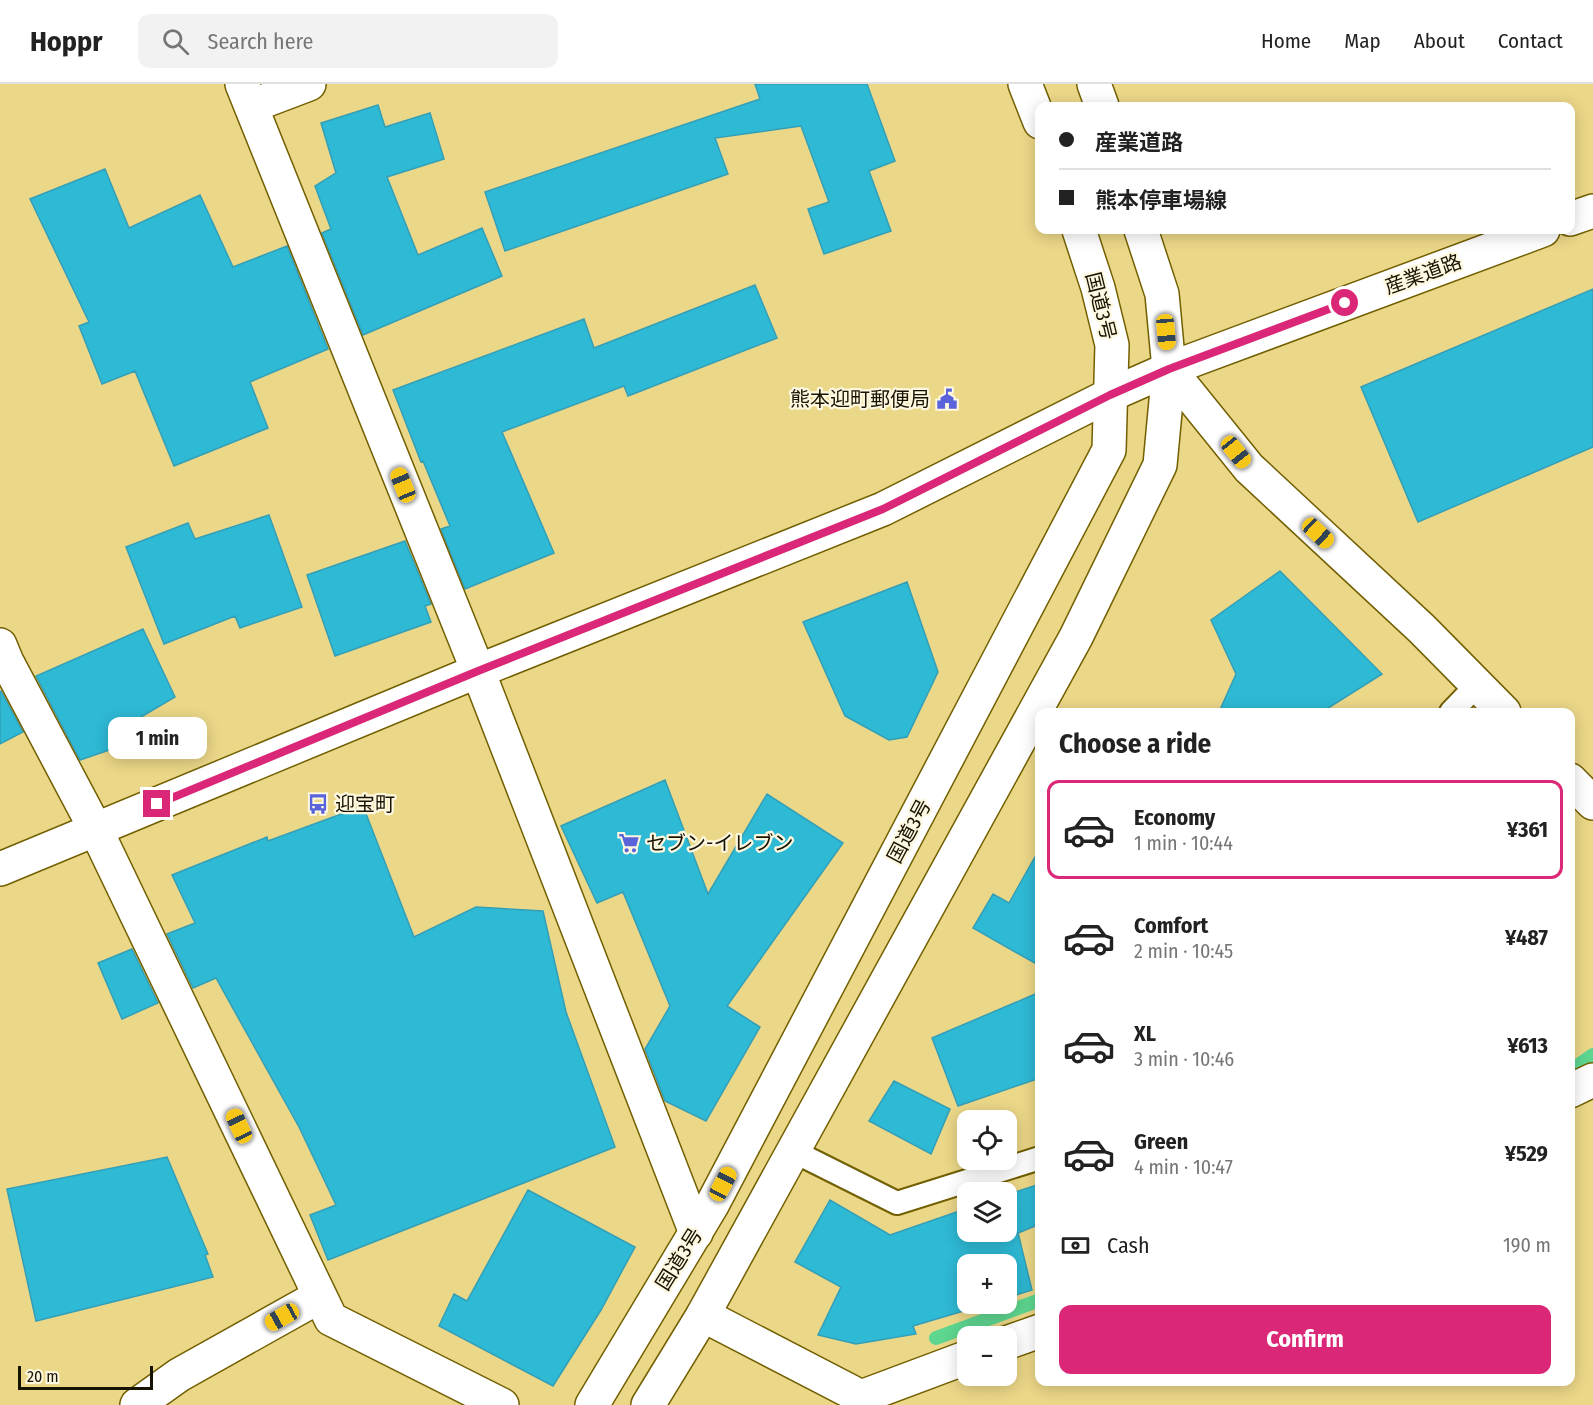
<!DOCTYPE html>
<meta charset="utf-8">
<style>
:root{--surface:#fff;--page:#f2f2f2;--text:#222;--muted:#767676;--line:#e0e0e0;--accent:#db2777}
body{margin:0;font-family:"Fira Sans Condensed","Noto Sans JP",sans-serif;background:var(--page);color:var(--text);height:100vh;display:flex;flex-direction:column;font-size:22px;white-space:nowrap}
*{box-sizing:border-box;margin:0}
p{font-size:20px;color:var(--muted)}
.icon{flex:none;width:33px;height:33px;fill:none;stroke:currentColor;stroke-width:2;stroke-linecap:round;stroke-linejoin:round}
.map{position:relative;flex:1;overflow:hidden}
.side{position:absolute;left:1035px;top:624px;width:540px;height:678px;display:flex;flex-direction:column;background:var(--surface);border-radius:12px;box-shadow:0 3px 15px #0003}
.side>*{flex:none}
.top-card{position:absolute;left:1035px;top:18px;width:540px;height:132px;border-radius:12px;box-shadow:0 3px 15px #0003;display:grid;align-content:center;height:132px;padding:0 24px;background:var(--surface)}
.fabs{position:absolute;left:957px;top:1026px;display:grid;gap:12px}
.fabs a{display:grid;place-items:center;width:60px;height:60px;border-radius:12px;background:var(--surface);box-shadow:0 3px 15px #0003;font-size:30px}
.scale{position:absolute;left:18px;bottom:15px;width:135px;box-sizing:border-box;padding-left:6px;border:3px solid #181200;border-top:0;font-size:16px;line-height:21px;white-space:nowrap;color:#181200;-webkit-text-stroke:4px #fef8e1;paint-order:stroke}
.end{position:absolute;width:27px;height:27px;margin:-14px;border:8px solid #db2777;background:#fff;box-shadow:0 0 0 3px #fff}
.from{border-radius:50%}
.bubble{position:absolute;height:42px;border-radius:12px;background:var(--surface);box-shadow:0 3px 15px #0003;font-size:20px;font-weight:700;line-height:42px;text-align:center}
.car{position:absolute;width:18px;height:36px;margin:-18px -9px;border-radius:8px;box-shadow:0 0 4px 2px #0007;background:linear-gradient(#f5c518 24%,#345 0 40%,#f5c518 0 76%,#345 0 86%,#f5c518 0)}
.top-card b{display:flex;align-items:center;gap:21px;height:57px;font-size:22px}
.top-card b+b{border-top:2px solid var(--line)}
.top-card i{width:15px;height:15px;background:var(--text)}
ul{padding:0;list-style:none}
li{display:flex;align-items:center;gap:18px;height:99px;margin:0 12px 9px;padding:0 12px;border:3px solid transparent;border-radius:12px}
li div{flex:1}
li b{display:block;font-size:22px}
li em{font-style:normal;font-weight:700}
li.active{border-color:var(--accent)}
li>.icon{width:54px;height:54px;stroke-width:1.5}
h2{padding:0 24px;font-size:27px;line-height:72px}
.pay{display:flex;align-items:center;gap:15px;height:66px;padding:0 24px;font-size:22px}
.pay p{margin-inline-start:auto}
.button{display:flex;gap:12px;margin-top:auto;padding:12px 24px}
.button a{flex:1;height:69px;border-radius:12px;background:var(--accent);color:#fff;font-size:24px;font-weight:700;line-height:69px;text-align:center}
header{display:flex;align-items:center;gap:36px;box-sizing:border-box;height:84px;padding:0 30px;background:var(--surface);border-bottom:2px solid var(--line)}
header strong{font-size:28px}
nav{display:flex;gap:33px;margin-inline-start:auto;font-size:21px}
.search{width:420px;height:54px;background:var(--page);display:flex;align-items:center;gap:15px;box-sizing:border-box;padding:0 21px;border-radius:12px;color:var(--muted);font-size:22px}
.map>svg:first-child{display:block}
</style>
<header>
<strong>Hoppr</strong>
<div class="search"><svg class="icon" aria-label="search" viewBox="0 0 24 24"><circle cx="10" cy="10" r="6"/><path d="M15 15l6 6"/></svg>Search here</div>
<nav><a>Home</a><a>Map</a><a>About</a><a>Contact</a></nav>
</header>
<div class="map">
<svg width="1593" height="1321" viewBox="0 0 1593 1321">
<rect width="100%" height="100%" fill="#ebd788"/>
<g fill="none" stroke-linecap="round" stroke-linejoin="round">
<path stroke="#5ed690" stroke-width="14" d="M1570,987L1593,971
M936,1254L1040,1216"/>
</g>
<path fill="#2eb9d5" stroke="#339fb7" stroke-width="1.5" d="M755,0H867L895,77L869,87L891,147L824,170L808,125L829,118L801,42L715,54L728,90L505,167L485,108L760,15Z
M378,21L385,43L430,29L444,75L387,93L418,171L482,144L502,192L363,251L322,149L331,145L315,102L336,89L321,39Z
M105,85L129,144L200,111L233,183L287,162L328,265L250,298L268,344L174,382L135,287L102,300L79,242L89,238L30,115Z
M755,201L777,254L628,312L624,302L502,348L554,469L465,505L441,445L450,442L423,377L421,378L393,306L584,235L594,264Z
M1593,205V363L1418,438L1361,303Z
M269,431L302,523L240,544L235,532L164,560L126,463L188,439L195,455Z
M405,457L431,520L425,522L431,538L335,572L307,491Z
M1280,487L1382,590L1322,628H1219L1236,590L1211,536Z
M907,498L938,588L907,653L889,656L845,632L803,538Z
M143,545L175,613L119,646L121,662L80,676L36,592Z
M1,607L23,648L0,660V608Z
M665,696L708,810L767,710L843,759L727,922L760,943L706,1037L665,1017L645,965L670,922L623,808L597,819L561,742Z
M363,722L414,853L476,823L543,827L566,928L615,1063L328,1176L310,1131L336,1121L299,1043L216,894L193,904L167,850L195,839L172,791L267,753L268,757Z
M1040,764V882L973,844L993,810L1009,819Z
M132,865L158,919L122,935L98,879Z
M1040,908V994L958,1022L932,954Z
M894,997L950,1025L931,1070L869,1037Z
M167,1073L208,1170L205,1171L213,1193L36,1237L7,1105Z
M1040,1100V1140L1018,1149L1032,1206L1006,1214V1180H968V1220H987L913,1242L916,1250L856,1260L818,1251L841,1203L795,1178L830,1116L890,1151L968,1124V1148H1006V1111Z
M528,1106L635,1163L601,1226L553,1302L439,1242L454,1210L467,1217Z"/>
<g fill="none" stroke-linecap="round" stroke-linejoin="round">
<g stroke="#725f00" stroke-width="26">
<path id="service" d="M1451,628L1477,601
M793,1067L897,1119L1040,1074"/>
</g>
<g stroke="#725f00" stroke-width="36">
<path id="minor" d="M242,0L478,587L696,1149
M251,22L309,0
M1169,285L1249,384L1422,545L1504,628
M0,561L7,578L96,746L331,1235L502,1321
M1570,696L1593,719
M1570,1007L1593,996
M703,1231L861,1313L968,1273
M1006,1259L1040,1247
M137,1321L179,1291L320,1212"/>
</g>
<g stroke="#725f00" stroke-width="36">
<path id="tertiary" d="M1570,135L1593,127
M1169,285L1543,146"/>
</g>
<g stroke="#725f00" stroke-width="36">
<path id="primary" d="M0,785L478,587L883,425L1110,311L1169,285"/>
</g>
<g stroke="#725f00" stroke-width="36">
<path id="trunk" d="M1025,0L1040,38
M1094,0L1102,22
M592,1321L712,1121L1109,366L1112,261L1098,204L1079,146
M648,1321L703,1231L1076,553L1160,381L1169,285L1162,210L1141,146"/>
</g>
<use href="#service" stroke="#fff" stroke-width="22"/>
<use href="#minor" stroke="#fff" stroke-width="33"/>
<use href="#tertiary" stroke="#fff" stroke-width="33"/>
<use href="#primary" stroke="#fff" stroke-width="33"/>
<use href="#trunk" stroke="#fff" stroke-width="33"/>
</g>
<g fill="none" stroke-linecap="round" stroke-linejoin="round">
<path stroke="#db2777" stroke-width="8" d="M157,720L478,587L883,425L1110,311L1169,285L1345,219"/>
</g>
<defs>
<g id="civic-bare" transform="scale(1.62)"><path d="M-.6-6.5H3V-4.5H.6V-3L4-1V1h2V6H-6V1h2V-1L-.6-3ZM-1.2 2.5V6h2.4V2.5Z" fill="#5964db" stroke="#fef8e1" stroke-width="2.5" paint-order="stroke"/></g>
<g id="bus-bare" transform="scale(1.62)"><path d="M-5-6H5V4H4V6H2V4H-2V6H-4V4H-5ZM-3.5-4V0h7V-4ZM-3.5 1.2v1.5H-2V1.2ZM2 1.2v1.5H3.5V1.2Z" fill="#5964db" stroke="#fef8e1" stroke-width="2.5" paint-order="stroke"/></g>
<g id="supermarket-bare" transform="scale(1.62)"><path d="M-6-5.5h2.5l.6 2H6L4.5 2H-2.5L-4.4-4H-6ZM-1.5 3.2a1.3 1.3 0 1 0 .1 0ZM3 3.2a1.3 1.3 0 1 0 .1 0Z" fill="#5964db" stroke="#fef8e1" stroke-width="2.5" paint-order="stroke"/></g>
</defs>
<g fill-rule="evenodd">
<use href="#civic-bare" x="947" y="315"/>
<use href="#bus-bare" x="318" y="720"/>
<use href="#supermarket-bare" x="629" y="759"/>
</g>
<g text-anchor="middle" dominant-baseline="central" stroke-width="4.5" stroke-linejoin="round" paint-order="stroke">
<g font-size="20" fill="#181200" stroke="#fef8e1">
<text transform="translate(1423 190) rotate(-20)">産業道路</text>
<text transform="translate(1101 222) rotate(76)">国道3号</text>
<text transform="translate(909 747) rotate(-62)">国道3号</text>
<text transform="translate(679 1175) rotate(-58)">国道3号</text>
</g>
<g font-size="20" fill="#181200" stroke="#fef8e1" text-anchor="start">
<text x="930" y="315" text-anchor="end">熊本迎町郵便局</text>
<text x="335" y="720">迎宝町</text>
<text x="646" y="759">セブン-イレブン</text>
</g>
</g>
</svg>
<div class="fabs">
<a><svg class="icon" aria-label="locate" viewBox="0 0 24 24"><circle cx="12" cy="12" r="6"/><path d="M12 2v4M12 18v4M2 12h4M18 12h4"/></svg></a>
<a><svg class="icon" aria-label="layers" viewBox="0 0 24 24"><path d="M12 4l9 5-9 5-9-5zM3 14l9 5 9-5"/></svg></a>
<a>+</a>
<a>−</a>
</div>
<div class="scale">20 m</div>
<i class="end from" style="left:1345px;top:219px"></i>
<i class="end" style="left:157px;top:720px"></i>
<div class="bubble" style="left:108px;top:633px;width:99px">1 min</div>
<i class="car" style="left:1166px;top:248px;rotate:175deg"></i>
<i class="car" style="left:1236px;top:368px;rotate:141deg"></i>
<i class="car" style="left:403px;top:401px;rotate:338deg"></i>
<i class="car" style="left:1318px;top:449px;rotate:133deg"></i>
<i class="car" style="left:239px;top:1042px;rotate:335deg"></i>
<i class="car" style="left:723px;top:1100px;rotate:28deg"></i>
<i class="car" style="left:282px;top:1233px;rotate:241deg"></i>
<div class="top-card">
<b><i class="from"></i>産業道路</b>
<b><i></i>熊本停車場線</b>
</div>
<section class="side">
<h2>Choose a ride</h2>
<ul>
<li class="active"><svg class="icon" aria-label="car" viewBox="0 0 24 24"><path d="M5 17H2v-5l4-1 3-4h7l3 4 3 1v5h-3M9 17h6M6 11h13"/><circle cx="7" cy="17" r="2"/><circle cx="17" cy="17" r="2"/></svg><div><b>Economy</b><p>1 min · 10:44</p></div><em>¥361</em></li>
<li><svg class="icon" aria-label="car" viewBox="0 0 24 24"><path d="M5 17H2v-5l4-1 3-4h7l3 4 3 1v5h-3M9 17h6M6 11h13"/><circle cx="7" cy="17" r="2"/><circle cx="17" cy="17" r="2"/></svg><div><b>Comfort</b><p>2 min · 10:45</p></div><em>¥487</em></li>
<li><svg class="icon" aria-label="car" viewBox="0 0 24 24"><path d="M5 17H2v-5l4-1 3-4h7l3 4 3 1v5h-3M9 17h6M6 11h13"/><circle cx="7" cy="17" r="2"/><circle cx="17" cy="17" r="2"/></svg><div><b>XL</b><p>3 min · 10:46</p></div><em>¥613</em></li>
<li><svg class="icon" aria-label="car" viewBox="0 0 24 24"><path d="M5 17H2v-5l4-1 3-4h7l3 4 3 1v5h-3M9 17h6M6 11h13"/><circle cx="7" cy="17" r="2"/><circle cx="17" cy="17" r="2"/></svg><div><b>Green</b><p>4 min · 10:47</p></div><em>¥529</em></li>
</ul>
<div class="pay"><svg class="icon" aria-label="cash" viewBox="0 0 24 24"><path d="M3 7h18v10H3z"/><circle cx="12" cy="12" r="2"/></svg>Cash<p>190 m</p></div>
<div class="button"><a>Confirm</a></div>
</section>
</div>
